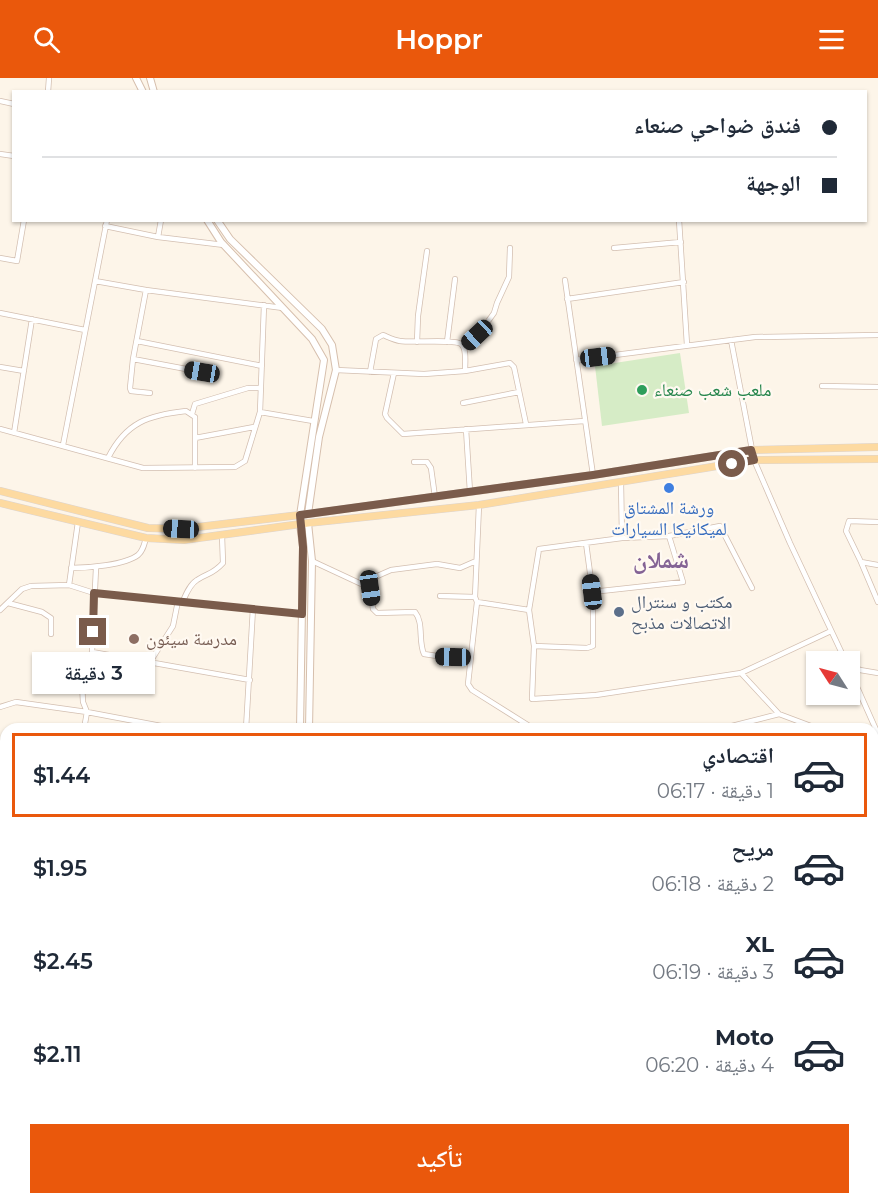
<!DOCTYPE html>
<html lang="ar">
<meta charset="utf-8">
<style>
:root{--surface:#fff;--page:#f2f2f3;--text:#1f2937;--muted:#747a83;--line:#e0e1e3;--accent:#ea580c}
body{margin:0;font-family:Montserrat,"Noto Naskh Arabic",sans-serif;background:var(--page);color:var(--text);direction:rtl;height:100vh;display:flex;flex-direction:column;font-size:22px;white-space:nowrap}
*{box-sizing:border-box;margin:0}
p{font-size:20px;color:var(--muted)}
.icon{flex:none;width:33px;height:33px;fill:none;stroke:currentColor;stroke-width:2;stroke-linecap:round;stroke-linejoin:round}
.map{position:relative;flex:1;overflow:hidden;direction:ltr}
.panel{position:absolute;left:0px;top:645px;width:879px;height:482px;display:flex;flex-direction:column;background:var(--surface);border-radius:18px 18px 0 0;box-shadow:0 2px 4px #0004;direction:rtl}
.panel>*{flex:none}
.hud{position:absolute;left:12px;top:12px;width:855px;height:132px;border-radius:0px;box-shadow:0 2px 4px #0004;direction:rtl;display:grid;align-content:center;height:132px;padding:0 30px;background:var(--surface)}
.needle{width:39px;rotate:306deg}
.buttons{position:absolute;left:806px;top:573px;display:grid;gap:12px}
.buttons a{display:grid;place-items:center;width:54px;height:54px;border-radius:0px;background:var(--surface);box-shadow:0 2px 4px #0004;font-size:30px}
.end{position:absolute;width:27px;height:27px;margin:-14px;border:8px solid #7a5b4b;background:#fff;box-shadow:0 0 0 3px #fff}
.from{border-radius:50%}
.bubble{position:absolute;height:42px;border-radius:0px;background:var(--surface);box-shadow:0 2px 4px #0004;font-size:20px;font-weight:600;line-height:42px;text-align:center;direction:rtl}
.car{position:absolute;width:18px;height:36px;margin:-18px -9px;border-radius:8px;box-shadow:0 0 4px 2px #0007;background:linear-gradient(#222 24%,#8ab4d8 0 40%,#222 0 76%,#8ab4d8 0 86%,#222 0)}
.hud b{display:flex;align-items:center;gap:21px;height:57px;font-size:22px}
.hud b+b{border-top:2px solid var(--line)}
.hud i{width:15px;height:15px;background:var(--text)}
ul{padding:10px 0 0;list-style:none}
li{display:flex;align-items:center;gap:18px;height:84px;margin:0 12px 9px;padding:0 18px;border:3px solid transparent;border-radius:0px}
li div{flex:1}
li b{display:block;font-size:22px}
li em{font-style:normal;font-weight:600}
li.active{border-color:var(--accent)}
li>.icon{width:54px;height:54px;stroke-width:1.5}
.action{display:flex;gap:12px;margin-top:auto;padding:12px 30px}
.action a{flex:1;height:69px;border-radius:0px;background:var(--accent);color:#fff;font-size:24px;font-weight:600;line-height:69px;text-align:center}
header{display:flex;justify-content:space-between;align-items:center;height:78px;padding:0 30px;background:var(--accent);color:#fff;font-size:27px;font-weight:600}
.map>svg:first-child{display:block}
</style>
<header><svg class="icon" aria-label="menu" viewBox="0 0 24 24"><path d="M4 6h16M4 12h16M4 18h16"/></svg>Hoppr<svg class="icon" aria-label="search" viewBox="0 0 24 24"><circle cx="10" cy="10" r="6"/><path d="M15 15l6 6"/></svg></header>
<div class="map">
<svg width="878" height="1126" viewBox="0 0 878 1126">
<rect width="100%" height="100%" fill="#fdf5e9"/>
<path fill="#d6ecc6" d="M680,275L689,335L602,348L595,288Z"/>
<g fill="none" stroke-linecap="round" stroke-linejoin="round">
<g stroke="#d3bfb1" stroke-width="6">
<path id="street" d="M48,14L49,0
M0,23L14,26
M0,76L14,78
M679,142L687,267
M105,148L158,159L161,142
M158,159L224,167
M614,170L681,164
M0,180L17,183L24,142
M565,202L593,397
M95,203L146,212L283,230
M146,212L133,281L130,310L131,313L150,315
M567,221L684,204
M0,235L85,252
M731,262L754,382L790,465L846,584
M137,263L262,288
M417,264L418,238L427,173
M447,264L455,201
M464,269L486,246L494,235L497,225L509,199L510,170
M133,281L202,294
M576,282L755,259L878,257
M0,289L24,293
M336,292L424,296L465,293L510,285L514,289L526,346
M370,294L376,261L383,257C388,259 394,262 400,263C412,265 455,261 461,266C467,270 465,286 465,293
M394,295L385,336L387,340L403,356L584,343
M822,308L878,309
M463,325L519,314
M260,334L313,343
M192,336L195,326L248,310H261
M0,351L143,390L235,389L245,383L260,334L264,227
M466,351L470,414
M14,355L32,241
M195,360L254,349
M63,367L107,142
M108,380C126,344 149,337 186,333L195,339V390
M414,384H427L431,390L435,419
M479,427L475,519L477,524L529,532L534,568L532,621L596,617L741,595L831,553
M878,444L849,443L846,453L861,484L878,487
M669,458L720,448L752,510
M312,483L370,510
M861,484L878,524
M71,490C88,490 125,487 138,477C143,473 144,467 146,460
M69,507L78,444
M592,514L683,504L669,458L622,460
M440,518L475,519
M183,523C186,516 190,506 197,502C209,494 212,497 223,485L222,457
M477,524L468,606L472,612L534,651
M8,525L42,534L51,540V556
M0,532L22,511L31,508L69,507L94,515L302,536
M529,532L539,471L622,460L621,404
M534,568L587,570L593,568V517L586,465
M92,574L250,602
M470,579L437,578L424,576C418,563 424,545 415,534L377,535L373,531L370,510L375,499L391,492L437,486L460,490L476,483
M150,584L173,548L178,523
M849,586L860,592L878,595
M849,591L878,656
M741,595L779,636L811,648L812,651
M0,629L16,624L87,634L177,651
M84,651L87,634L83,624L82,606L92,574L96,490
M246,651L253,530
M720,651L779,636
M0,718L6,708
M0,727L6,736
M0,813L6,815
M873,940L878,938
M485,1120V1126
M709,1120L719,1126
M549,1125L552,1120
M225,1126V1120
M294,1126L295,1120
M823,1126V1120"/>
</g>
<g stroke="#d6bfad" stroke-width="8">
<path id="secondary" d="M136,0L143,14
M150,0L154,14
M207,142L221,164L312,261L324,282L300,437
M217,142L230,161L322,251L332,267L336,292L319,359L308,436
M308,445L312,483L309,651
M300,651L303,469L300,446
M130,1126L131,1120
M139,1126V1120"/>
</g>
<g stroke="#dcd4d0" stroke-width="8">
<path id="primary" d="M0,413L148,450L181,451L308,436L593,397L751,372L878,369
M0,425L146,460L184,462L308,445L479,427L754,382L878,381"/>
</g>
<use href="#street" stroke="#fff" stroke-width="4.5"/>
<use href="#secondary" stroke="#fff" stroke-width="6"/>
<use href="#primary" stroke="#fddaa1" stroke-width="7"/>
</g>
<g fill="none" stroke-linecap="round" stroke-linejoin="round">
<path stroke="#7a5b4b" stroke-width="8" d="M93,554L94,515L302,536L303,469L300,437L593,397L751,372L754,382L732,386"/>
</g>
<circle fill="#2e9e5b" stroke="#fff9f1" stroke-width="2" cx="642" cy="312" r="6"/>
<circle fill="#3f7fe0" stroke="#fff9f1" stroke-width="2" cx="669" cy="410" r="6"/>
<circle fill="#5c6f8a" stroke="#fff9f1" stroke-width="2" cx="619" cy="534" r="6"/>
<circle fill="#8d6e63" stroke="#fff9f1" stroke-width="2" cx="134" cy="561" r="6"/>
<g text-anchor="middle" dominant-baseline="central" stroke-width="4.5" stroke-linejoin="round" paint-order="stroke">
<g font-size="18" fill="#27864d" stroke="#fff9f1" text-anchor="start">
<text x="654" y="312">ملعب شعب صنعاء</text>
</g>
<g font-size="18" fill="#366cbe" stroke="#fff9f1">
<text x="669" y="430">ورشة المشتاق<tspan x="669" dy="21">لميكانيكا السيارات</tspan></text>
</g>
<g font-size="18" fill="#4e5e75" stroke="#fff9f1" text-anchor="start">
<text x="631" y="524">مكتب و سنترال<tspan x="631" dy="21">الاتصالات مذبح</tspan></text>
</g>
<g font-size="18" fill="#785e54" stroke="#fff9f1" text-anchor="start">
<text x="146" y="561">مدرسة سيئون</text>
</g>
<g font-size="24" font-weight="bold" fill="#846395" stroke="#fff9f1">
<text x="661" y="481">شملان</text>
</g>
</g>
</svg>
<div class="buttons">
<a><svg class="needle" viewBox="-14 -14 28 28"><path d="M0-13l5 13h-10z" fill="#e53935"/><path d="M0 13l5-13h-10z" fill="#747a83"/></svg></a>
</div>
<i class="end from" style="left:732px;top:386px"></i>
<i class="end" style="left:93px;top:554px"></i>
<div class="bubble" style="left:32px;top:574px;width:123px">3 دقيقة</div>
<i class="car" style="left:477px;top:257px;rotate:227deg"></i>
<i class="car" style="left:598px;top:279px;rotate:83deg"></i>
<i class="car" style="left:202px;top:294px;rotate:280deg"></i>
<i class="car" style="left:181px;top:451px;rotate:273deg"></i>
<i class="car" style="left:370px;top:510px;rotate:172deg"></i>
<i class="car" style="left:592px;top:514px;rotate:353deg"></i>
<i class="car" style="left:453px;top:579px;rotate:271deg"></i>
<div class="hud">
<b><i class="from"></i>فندق ضواحي صنعاء</b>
<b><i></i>الوجهة</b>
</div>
<section class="panel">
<ul>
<li class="active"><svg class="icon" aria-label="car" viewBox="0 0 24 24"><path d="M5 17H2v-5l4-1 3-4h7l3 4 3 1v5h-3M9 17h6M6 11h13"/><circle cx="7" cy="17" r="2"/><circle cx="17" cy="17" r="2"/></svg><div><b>اقتصادي</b><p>1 دقيقة · 06:17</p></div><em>$1.44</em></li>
<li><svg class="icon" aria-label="car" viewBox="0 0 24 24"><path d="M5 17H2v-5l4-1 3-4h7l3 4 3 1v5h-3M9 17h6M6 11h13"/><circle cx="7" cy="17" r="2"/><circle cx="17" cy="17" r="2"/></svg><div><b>مريح</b><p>2 دقيقة · 06:18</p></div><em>$1.95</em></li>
<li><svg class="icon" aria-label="car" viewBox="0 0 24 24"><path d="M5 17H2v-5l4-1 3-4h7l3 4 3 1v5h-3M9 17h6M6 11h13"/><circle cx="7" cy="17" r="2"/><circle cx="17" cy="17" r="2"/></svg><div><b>XL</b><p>3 دقيقة · 06:19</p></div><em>$2.45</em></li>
<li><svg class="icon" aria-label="car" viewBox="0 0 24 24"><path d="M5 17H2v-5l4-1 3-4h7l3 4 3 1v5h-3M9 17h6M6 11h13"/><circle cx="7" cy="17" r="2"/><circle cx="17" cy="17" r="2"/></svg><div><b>Moto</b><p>4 دقيقة · 06:20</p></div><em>$2.11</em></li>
</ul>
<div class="action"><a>تأكيد</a></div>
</section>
</div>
